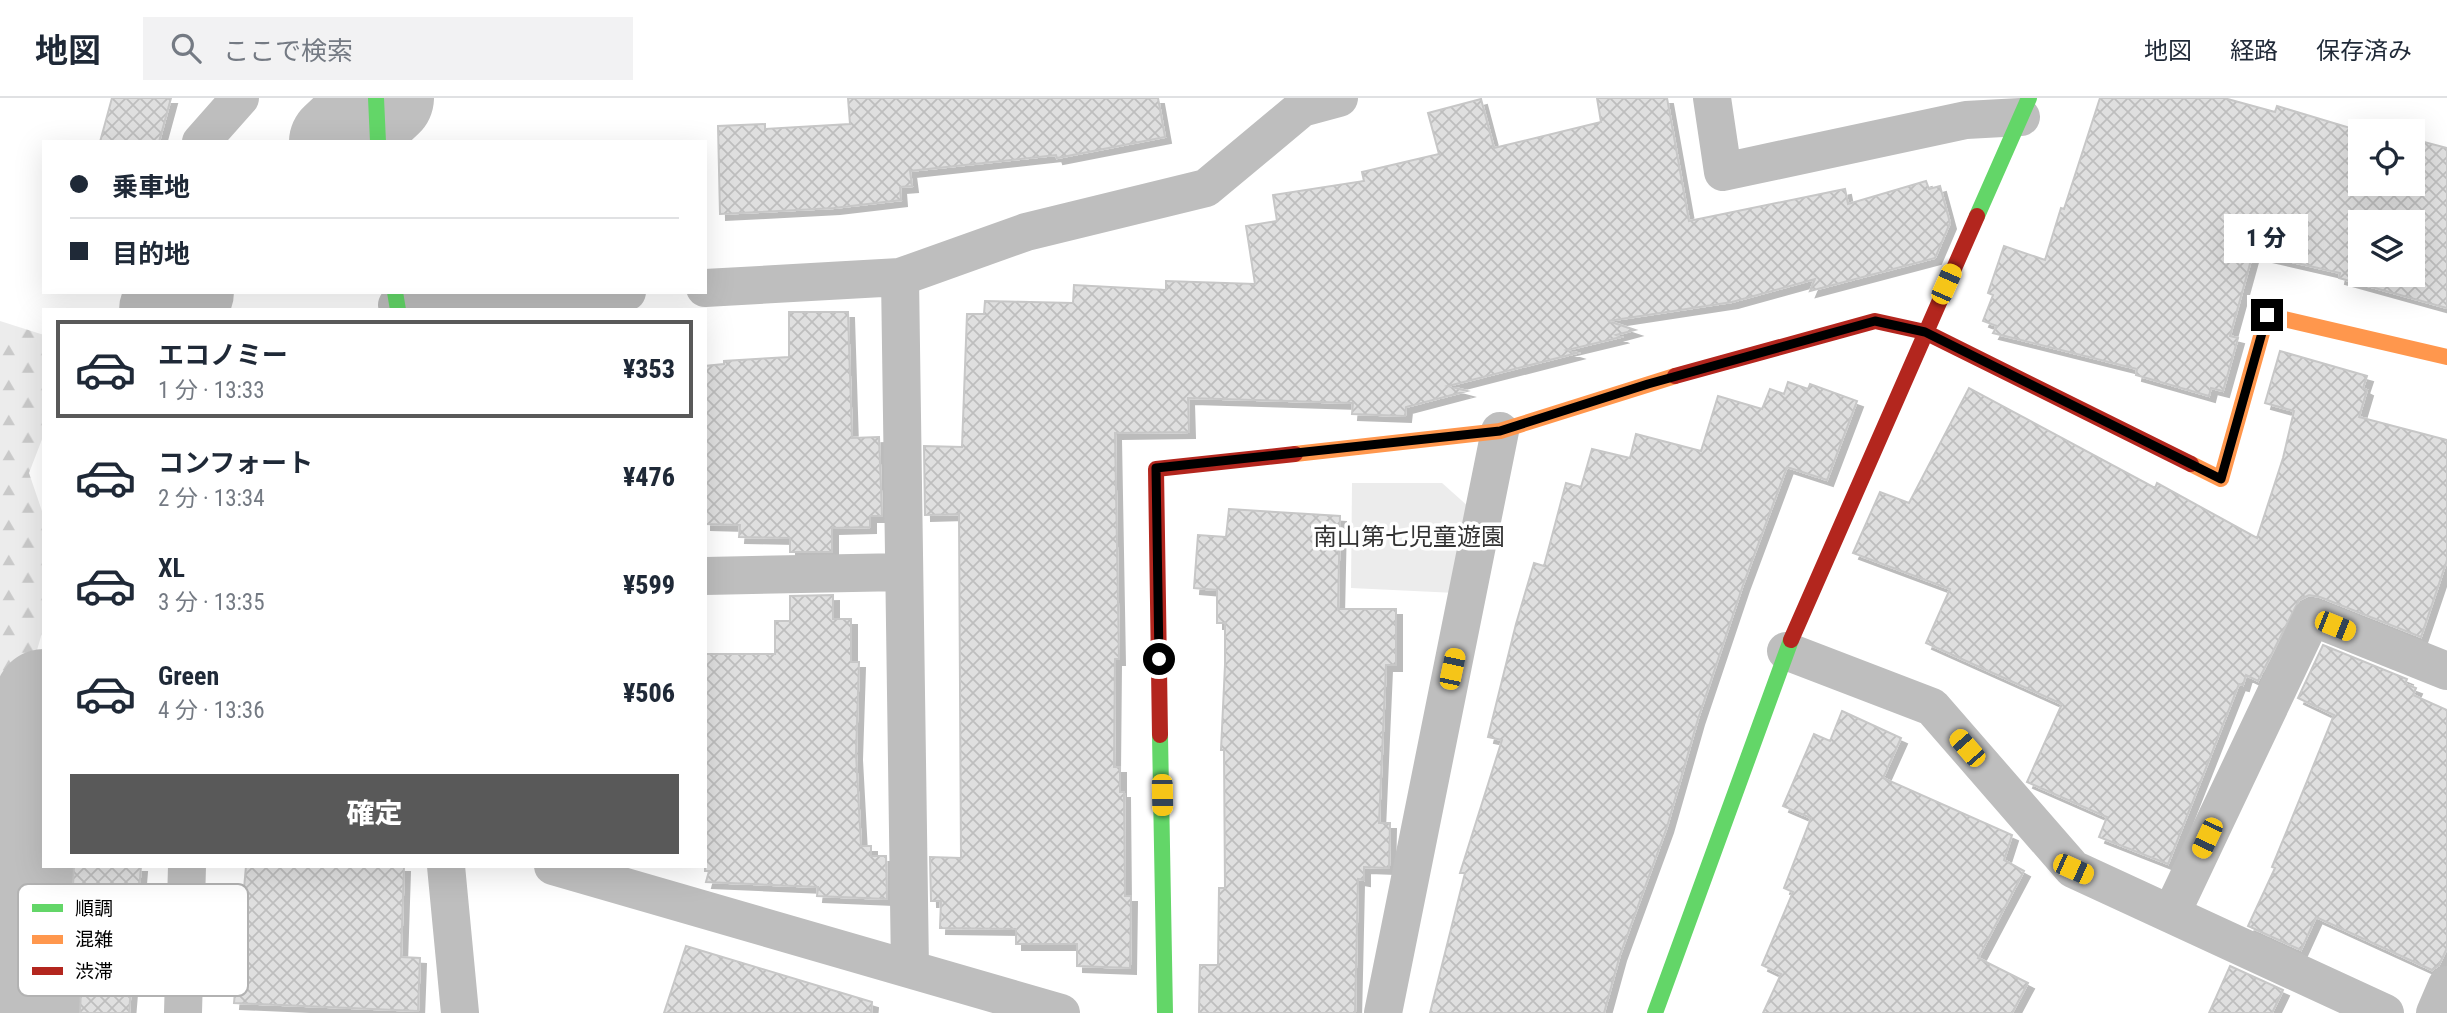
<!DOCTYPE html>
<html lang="ja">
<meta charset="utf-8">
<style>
:root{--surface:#fff;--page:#f2f2f3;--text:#1f2937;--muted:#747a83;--line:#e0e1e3;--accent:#595959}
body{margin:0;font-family:"Roboto Condensed","Noto Sans JP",sans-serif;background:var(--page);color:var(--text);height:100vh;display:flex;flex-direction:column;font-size:26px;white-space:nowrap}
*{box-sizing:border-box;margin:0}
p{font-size:23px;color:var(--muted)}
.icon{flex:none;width:38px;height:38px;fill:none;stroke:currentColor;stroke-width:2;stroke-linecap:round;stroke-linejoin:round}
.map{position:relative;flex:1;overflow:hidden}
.details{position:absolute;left:42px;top:210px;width:665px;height:560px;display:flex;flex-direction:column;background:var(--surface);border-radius:0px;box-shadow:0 7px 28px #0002}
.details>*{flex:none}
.banner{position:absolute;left:42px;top:42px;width:665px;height:154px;border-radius:0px;box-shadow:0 7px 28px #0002;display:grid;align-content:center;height:154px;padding:0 28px;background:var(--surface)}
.controls{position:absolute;left:2348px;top:21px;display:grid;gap:14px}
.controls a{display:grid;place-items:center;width:77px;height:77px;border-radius:0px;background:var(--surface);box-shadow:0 7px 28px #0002;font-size:35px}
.end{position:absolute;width:32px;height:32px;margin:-16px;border:9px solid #000;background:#fff;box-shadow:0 0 0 4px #fff}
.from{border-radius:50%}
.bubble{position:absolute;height:49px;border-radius:0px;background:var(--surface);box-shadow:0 7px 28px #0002;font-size:23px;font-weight:800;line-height:49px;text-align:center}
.car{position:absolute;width:21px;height:42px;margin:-21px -10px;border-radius:9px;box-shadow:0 0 5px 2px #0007;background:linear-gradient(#f5c518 24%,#345 0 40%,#f5c518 0 76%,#345 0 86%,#f5c518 0)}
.banner b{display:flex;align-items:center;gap:24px;height:66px;font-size:26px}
.banner b+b{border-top:2px solid var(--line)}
.banner i{width:18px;height:18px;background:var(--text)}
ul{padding:12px 0 0;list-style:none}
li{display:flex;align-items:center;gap:21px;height:98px;margin:0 14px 10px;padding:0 14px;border:4px solid transparent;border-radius:0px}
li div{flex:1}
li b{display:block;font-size:26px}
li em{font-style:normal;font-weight:800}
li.current{border-color:var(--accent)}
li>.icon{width:63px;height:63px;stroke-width:1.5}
.cta{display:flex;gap:14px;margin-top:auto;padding:14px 28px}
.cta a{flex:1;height:80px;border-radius:0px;background:var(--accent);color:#fff;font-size:28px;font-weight:800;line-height:80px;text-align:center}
header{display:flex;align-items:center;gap:42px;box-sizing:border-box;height:98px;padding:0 35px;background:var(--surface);border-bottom:2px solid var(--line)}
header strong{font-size:33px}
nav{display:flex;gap:38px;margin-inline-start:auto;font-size:24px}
.search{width:490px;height:63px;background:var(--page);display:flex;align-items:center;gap:18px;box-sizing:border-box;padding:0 24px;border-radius:0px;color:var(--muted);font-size:26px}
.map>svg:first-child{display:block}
</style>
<header>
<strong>地図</strong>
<div class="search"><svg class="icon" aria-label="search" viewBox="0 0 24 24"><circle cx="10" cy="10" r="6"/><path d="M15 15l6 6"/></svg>ここで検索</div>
<nav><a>地図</a><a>経路</a><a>保存済み</a></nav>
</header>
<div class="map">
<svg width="2447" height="915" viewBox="0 0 2447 915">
<defs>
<pattern id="forest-firs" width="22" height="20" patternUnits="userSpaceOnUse" patternTransform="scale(1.75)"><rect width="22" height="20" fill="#ececec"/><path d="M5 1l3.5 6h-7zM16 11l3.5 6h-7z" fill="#c9c9c9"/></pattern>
<pattern id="building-cross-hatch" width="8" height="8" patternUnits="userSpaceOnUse" patternTransform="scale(1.75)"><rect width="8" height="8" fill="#dfdfdf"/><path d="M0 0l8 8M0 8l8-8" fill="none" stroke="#bebebe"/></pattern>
<filter id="shadow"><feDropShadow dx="6" dy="6" stdDeviation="0" flood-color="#0004"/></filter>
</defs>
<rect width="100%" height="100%" fill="#fff"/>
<path fill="url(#forest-firs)" d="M0,223L44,237V336L29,375L44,419V528L10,645L0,716Z"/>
<path fill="#ececec" d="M1352,385H1442L1470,410L1456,495L1351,490Z"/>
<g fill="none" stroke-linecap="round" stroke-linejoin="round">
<path stroke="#bfbfbf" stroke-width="98" d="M338,44L385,0
M168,212L185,194
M42,915L21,806L44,600"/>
</g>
<path fill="url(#building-cross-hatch)" stroke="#c7c7c7" stroke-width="2" fill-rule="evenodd" filter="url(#shadow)" d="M112,0H171L159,44H100Z
M848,0H1158L1165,39L1057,60L1056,57L910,73L912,88L900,89L901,102L834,110L720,116L718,28L765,26V31L850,26Z
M1597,0H1667L1689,123L1845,91L1848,106L1926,83L1929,91L1940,88L1950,125L1935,160L1810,193L1815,181L1732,204L1608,223L1635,232L1616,237L1621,239L1567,252L1577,255L1448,288L1467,293L1406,309L1405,318L1352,316L1353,305L1188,300L1189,334L1115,335L1119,561H1115L1114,669H1120V694H1124L1125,798H1131L1130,870L1077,868V846H1016V831L940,830L941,803H931L930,759L961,760L959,416L925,417L924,348L962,349L967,216H984L985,203L1073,205L1074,187L1166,192V183L1255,186L1246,128L1277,123L1273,97L1364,83L1362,74L1439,56L1428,15L1481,1L1494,50L1601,24Z
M2100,0H2224L2275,14L2277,8L2360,33L2361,27L2384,33H2361V86H2413V41L2447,50V210L2339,180L2340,175L2253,155L2230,238L2238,240L2223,293L2211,290L2209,298L2136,277L2137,271L1993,235L1997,228L1983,223L1993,197L1988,195L2004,148L2045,162L2061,110L2064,111ZM2361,124H2413V177H2361Z
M789,214H848L852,340L879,339L882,418H870V429L832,430V454H790V440L739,439L740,427L705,426V268L724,266V263L789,259Z
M2280,253L2367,278L2363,290L2367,292L2359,319L2447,342V462L2421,539L2320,499L2309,497L2299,502L2258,583L2246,577L2243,587L2239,586L2168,766L2099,739L2107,719L2027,684L2062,606L1926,545L1950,491L1853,455L1880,394L1909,405L1969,290L2155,390L2157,385L2257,440L2283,360L2294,313L2265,305Z
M1788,284L1808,291L1810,286L1857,303L1827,382L1787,369L1743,487L1698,621L1667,729L1620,857L1604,915H1430L1465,775H1460L1502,642L1488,639L1516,526L1534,465L1544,468L1566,385L1581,389L1592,351L1630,360L1636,336L1701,353L1718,298L1762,311L1770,291L1784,296Z
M1229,411L1340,418L1338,511H1396V567H1386L1379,725H1390L1389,770L1364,769V782L1358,781L1355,915H1199L1200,867H1218L1219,790H1225L1224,652H1221L1225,567V525H1217V492L1194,490L1198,437L1226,439Z
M833,497V521H851V564H859L856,656L861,748H871V758H886L887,801L817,798L818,789L706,784L709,773H705V556H775V523H790V498Z
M2323,547L2407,581L2405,586L2416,590L2413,597L2447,612V850L2439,867L2432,872L2316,819L2301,852L2248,828L2275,770L2272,769L2334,617L2298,600Z
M1842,613L1901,640L1883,680L2012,737L2004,762L2024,773L1978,860L2028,885L2012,915H1763L1781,876L1762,867L1793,794L1784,790L1811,720L1783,708L1814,636L1830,643Z
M74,768H141L129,915H80L82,869L69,868Z
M246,768H404L401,859L420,860L418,913L234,905Z
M686,848L872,904L871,915H664Z
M2230,868L2283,892L2272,915H2209Z"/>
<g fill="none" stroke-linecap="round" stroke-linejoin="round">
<path stroke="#bebebe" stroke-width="38" d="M1712,0L1723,74L1966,22L2021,19
M201,44L240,0
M900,179L910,871
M705,190L900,179L1026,134L1206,90L1302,10L1339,0
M397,207L627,194
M705,478L904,474
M1786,553L1932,609L2073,771L2385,915
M446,768L460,915
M553,768L1061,915
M2172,814L2312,519L2447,573
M183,915L187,768
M1383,915L1500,333
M2435,915L2447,887"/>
<path stroke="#63d668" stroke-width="16" d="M376,0L378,44
M1977,118L2029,0
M395,194L398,212
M1160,637L1165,915
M1655,915L1791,542"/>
<path stroke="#ff974d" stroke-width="16" d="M1295,356L1500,333L1675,278
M2191,366L2221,381L2267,217L2447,259"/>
<path stroke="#b3261e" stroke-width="16" d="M1675,278L1875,223L1925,234L2191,366
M1791,542L1977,118
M1160,637L1156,371L1295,356"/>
</g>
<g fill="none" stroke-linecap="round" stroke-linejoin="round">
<path stroke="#000" stroke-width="9" d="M1159,561L1156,370L1500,333L1648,286L1875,223L1925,234L2221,381L2267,217"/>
</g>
<g text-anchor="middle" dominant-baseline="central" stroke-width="7" stroke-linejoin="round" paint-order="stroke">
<g font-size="24" fill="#333" stroke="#fff">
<text x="1409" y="439">南山第七児童遊園</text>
</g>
</g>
<rect x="18" y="786" width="230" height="112" rx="10" fill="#fff" stroke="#b2b2b2" stroke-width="2"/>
<rect x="32" y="806" width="31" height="8" fill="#63d668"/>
<rect x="32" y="837" width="31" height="9" fill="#ff974d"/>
<rect x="32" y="869" width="31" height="8" fill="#b3261e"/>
<g font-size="19" fill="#000">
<text x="75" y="817">順調</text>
<text x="75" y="848">混雑</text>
<text x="75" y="880">渋滞</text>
</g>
</svg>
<div class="controls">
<a><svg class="icon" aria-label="locate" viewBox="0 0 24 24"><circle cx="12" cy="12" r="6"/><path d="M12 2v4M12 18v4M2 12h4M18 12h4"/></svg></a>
<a><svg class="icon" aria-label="layers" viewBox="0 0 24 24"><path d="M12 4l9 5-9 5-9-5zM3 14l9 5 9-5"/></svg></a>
</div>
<i class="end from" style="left:1159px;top:561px"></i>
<i class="end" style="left:2267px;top:217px"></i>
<div class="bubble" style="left:2224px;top:116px;width:84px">1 分</div>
<i class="car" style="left:1946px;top:186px;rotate:24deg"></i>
<i class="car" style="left:2335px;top:528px;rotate:112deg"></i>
<i class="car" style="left:1452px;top:571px;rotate:12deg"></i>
<i class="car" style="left:1967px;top:650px;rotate:319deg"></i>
<i class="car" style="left:1162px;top:697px;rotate:179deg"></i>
<i class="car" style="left:2207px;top:740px;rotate:205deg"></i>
<i class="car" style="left:2073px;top:771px;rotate:114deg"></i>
<div class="banner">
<b><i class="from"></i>乗車地</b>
<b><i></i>目的地</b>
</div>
<section class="details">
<ul>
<li class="current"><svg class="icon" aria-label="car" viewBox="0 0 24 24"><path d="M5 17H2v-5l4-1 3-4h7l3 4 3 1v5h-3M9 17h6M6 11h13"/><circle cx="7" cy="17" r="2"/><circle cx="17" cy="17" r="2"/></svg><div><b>エコノミー</b><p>1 分 · 13:33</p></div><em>¥353</em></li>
<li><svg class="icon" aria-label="car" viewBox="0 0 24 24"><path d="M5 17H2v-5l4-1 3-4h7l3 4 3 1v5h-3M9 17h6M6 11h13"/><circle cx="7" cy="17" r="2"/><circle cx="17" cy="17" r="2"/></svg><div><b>コンフォート</b><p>2 分 · 13:34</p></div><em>¥476</em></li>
<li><svg class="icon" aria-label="car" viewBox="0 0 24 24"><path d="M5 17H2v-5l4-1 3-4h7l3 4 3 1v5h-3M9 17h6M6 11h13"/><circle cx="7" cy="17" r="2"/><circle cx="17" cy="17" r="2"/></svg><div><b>XL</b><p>3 分 · 13:35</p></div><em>¥599</em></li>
<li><svg class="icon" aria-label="car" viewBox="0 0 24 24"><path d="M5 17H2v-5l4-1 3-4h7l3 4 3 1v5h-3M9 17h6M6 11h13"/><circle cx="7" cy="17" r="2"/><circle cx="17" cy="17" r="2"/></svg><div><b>Green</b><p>4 分 · 13:36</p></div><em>¥506</em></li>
</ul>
<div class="cta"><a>確定</a></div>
</section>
</div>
